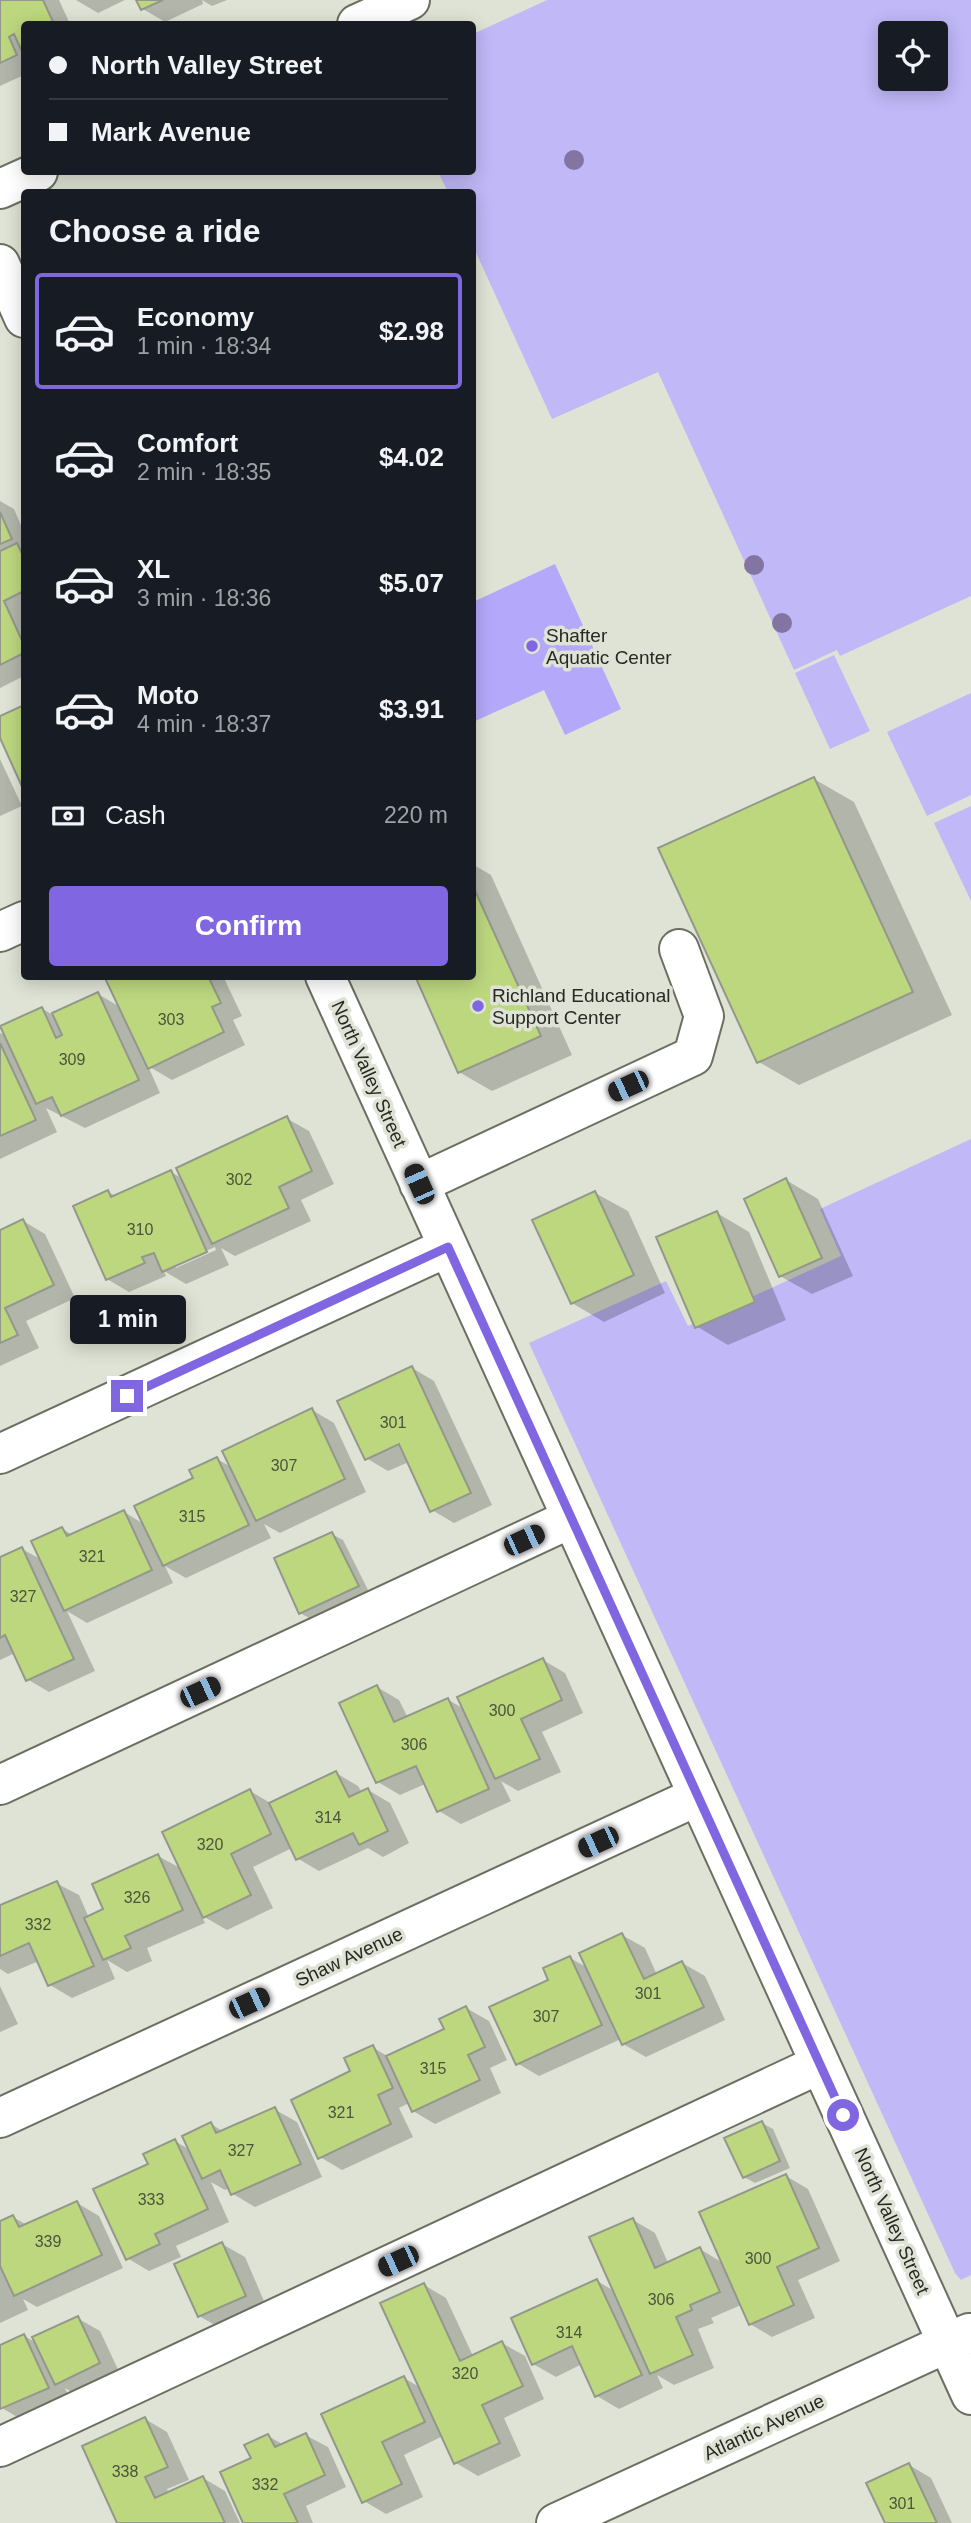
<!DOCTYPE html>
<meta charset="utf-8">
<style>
:root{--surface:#171b24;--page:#242831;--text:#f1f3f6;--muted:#9ea1a6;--line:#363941;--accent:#8166e2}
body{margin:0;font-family:Helvetica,sans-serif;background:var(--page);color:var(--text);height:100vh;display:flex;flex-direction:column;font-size:26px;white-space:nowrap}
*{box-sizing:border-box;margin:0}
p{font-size:23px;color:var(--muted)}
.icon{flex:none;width:38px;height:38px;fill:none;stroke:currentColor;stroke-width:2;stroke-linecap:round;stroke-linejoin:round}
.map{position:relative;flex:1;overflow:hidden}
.panel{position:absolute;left:21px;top:189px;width:455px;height:791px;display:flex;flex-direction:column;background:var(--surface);border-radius:7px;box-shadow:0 4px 18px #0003}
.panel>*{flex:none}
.guide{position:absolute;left:21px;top:21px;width:455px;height:154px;border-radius:7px;box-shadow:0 4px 18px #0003;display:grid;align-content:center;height:154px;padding:0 28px;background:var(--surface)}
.controls{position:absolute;left:878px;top:21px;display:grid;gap:14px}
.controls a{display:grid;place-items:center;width:70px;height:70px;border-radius:7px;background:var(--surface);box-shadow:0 4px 18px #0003;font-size:35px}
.end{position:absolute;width:32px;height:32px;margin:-16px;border:9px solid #8166e2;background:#fff;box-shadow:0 0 0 4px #fff}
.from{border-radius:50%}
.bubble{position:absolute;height:49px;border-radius:7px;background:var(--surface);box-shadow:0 4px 18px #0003;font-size:23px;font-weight:600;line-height:49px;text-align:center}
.car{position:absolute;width:21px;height:42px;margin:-21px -10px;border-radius:9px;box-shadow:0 0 5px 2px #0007;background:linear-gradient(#222 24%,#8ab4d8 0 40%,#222 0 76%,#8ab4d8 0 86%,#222 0)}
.guide b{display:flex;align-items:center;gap:24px;height:66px;font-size:26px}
.guide b+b{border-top:2px solid var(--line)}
.guide i{width:18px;height:18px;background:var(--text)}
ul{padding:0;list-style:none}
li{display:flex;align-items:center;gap:21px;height:116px;margin:0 14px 10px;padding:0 14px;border:4px solid transparent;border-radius:7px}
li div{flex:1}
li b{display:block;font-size:26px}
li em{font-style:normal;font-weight:600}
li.selected{border-color:var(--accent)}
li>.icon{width:63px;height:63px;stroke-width:1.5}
h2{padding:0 28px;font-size:32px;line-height:84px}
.pay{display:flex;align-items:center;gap:18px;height:77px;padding:0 28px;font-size:26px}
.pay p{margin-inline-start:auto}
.cta{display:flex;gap:14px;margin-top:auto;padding:14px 28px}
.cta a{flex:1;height:80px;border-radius:7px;background:var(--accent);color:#fff;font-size:28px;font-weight:600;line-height:80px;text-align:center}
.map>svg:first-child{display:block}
</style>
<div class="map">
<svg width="971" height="2523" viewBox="0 0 971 2523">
<rect width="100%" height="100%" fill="#dee3d5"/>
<path fill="#c0b8f7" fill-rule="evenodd" d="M547,0H971V596L840,656L837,650L794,670L658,372L552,419L473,246L472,192H448L438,172H472L473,34ZM936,33V79H891V33Z
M834,655L870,731L830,749L795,673Z
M971,693V795L927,816L887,732Z
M971,806V901L934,823Z
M971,1139V2275L961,2280L955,2273L529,1343L666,1281L688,1326L841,1256L820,1209Z"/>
<path fill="#b4a8fa" d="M555,564L621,709L565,735L544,690L473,722V602Z"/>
<path fill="#0003" fill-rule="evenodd" d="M0,0H59L70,24H24V75L0,86Z
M76,0H125L98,13Z
M138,0H227L212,6L202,0L203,4L165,22L143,9Z
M0,501L14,509L24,532V676L0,688Z
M24,707V787L0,734V718Z
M0,759L22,806L0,816Z
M814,779L854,802L952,1015L799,1085L759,1062L661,849Z
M472,864L491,875L572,1055L492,1091L459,1072L472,976Z
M105,976H223L242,1016L233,1020L245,1045L172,1080L148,1066L160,1093L85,1128L46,1108L57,1132L0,1159V1033L7,1036L41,1008L53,1015L98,994L120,1007Z
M286,1118L309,1131L334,1184L301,1200L311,1221L235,1256L221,1248L229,1265L186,1284L164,1271L166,1276L129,1292L107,1279L108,1192L116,1196L171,1172L183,1179ZM215,1247L216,1250L176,1268L174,1265Z
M786,1180L818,1199L853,1276L812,1294L780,1276Z
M595,1193L628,1211L665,1293L604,1322L572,1303Z
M717,1213L749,1232L786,1320L728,1345L696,1326Z
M23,1221L45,1234L75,1298L26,1321L39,1348L0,1366V1232Z
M412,1368L434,1381L492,1505L454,1523L432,1510L409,1462L388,1471L366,1458Z
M312,1410L334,1423L366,1492L280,1533L264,1524L271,1538L186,1578L165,1566L173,1583L87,1623L67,1611L95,1671L49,1692L27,1679L15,1653L0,1660V1559L22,1549L42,1560L62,1529L73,1535L124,1512L144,1524L217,1459L233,1468Z
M332,1534L343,1540L369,1592L311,1619L300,1613Z
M543,1660L565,1673L583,1713L542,1732L561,1772L518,1791L501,1781L511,1801L461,1824L439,1811L425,1784L400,1795L378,1782L377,1687L399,1700L408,1718L447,1699L464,1709Z
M336,1773L358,1786L362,1793L368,1790L390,1803L409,1843L383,1857L368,1848L319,1871L297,1858L292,1848L253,1867L273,1908L227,1930L201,1915L205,1923L147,1948L152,1961L127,1972L107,1960L115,1979L72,1998L50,1985L39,1961L8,1974L0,1969V1907L56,1883L79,1895L89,1918L105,1910L158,1856L182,1869L250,1791L272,1804Z
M622,1935L645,1948L657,1975L682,1963L705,1976L725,2020L646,2057L623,2044L621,2039L539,2076L517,2063L550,1981L570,1958L588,1968Z
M0,1986L18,2024L0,2032Z
M466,2008L489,2021L507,2060L490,2068L501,2093L435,2124L413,2111L409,2103L399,2108L413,2137L342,2170L320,2157L353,2072L372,2047L389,2057L446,2030Z
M274,2109L297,2122L322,2177L255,2207L233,2194L230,2188L225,2190L211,2182L229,2222L176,2246L181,2257L149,2271L127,2258L150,2164L175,2141L190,2150L211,2124L224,2132Z
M762,2123L773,2129L790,2168L755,2183L744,2177Z
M786,2176L808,2189L840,2261L798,2280L815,2318L772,2337L750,2324L741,2305L711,2318L714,2323L698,2329L714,2368L674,2385L657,2375L663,2388L619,2409L597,2396L582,2364L556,2377L533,2364L597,2281L616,2292L633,2220L655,2233L668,2263L700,2249L723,2263Z
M77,2203L99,2216L123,2268L37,2307L23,2299L28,2310L0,2323V2223L13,2217L27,2225Z
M222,2244L245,2257L267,2308L222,2329L199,2316Z
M424,2285L446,2298L473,2356L502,2343L525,2356L544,2399L504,2418L521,2456L478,2476L456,2463L443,2436L404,2455L423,2497L386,2514L364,2501L323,2415L404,2378L421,2388Z
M77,2318L100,2331L121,2376L79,2396L65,2388L70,2400L24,2421L2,2408L0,2347L24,2336L37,2343Z
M145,2419L167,2432L189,2480L167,2489L169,2494L203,2478L225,2491L240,2523H119Z
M305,2435L328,2447L346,2487L306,2506L313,2523H245L253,2459L268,2436L284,2445Z
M909,2465L931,2478L952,2523H887Z"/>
<path fill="#bdd77f" stroke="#94988b" stroke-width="2" d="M0,0H43L54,24H24V56L14,34L9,37L17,55L0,63Z
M136,0H163L141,10Z
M0,512L12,539L0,544Z
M17,543L24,558V591L4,601L24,645V653L0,665V551Z
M24,705V791L0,738V716Z
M814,777L913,992L757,1063L658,848Z
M472,884L541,1036L458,1073L415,976H472Z
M104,976H208L221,1003L212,1007L224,1032L148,1069Z
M98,992L139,1080L61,1116L52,1097L36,1104L0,1026L42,1007L56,1038L62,1035L52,1013Z
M0,1043L36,1120L0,1136Z
M287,1116L312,1171L279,1187L289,1208L212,1244L176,1168Z
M171,1170L207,1252L162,1272L154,1253L142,1257L145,1263L106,1280L73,1206L108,1190L111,1197Z
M786,1178L822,1258L779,1277L744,1199Z
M595,1191L634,1275L571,1304L532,1220Z
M717,1211L755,1302L695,1328L656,1237Z
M23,1219L54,1285L5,1308L18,1335L0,1343V1230Z
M412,1366L471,1493L430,1512L399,1444L365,1460L337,1401Z
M312,1408L345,1479L256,1521L222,1451Z
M217,1457L249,1525L163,1566L134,1506L193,1478L189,1470Z
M124,1510L152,1570L64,1611L31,1541L62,1527L67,1536Z
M332,1532L359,1586L299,1614L274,1558Z
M22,1547L74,1659L26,1681L5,1635L0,1638V1557Z
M543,1658L562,1700L521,1719L540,1759L495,1779L457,1697Z
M377,1685L394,1722L448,1698L489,1789L437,1812L416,1766L376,1783L339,1703Z
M336,1771L349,1797L368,1788L388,1831L359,1845L353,1833L296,1860L269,1803Z
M250,1789L271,1834L231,1854L251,1895L203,1918L162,1832Z
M158,1854L183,1910L125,1936L131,1948L103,1960L84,1918L103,1909L92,1884Z
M57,1881L94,1966L48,1986L29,1943L0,1956V1905Z
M622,1933L644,1979L682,1961L704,2007L622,2045L579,1953Z
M570,1956L602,2025L516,2065L489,2007L548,1980L543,1968Z
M466,2006L485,2047L468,2055L480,2080L412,2112L386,2056L444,2029L439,2019Z
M373,2045L393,2088L378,2095L391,2124L318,2159L291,2100L350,2071L344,2058Z
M275,2107L301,2164L231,2195L220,2170L202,2179L182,2136L211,2122L216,2133Z
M762,2121L780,2161L743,2178L724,2138Z
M175,2139L208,2209L155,2234L160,2244L126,2260L93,2189L148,2164L143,2154Z
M786,2174L819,2248L777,2267L794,2305L749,2325L699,2212Z
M77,2201L102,2255L14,2296L0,2266V2221L13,2215L19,2227Z
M633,2218L655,2268L700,2247L720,2292L690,2305L692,2310L676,2317L693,2355L650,2374L589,2237Z
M222,2242L246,2296L198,2317L174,2264Z
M597,2279L642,2375L595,2397L572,2346L532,2365L511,2318Z
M424,2283L460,2361L502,2341L523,2386L482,2405L500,2443L454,2464L380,2303Z
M78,2316L100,2363L55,2385L32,2337Z
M24,2334L49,2388L0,2409V2345Z
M404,2376L425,2422L382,2442L402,2484L362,2503L321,2414Z
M145,2417L168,2467L145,2477L155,2498L203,2476L225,2523H117L82,2446Z
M306,2433L325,2475L284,2494L298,2523H243L220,2472L251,2458L244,2445L268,2434L275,2447Z
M909,2463L937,2523H885L866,2483Z"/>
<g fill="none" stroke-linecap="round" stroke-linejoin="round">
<g stroke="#6b6f62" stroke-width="42">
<path id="minor" d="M357,24L410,0
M0,189L38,172
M0,264L24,318
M0,932L24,921
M325,976L971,2395
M419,1184L693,1056L704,1016L679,949
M0,1454L448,1247
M0,1785L572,1518
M0,2118L698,1796
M0,2447L820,2064
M556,2523L969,2333"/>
</g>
<use href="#minor" stroke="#fff" stroke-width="38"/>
</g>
<g fill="#8375a2">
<circle cx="574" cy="160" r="10"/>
<circle cx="754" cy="565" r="10"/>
<circle cx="782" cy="623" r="10"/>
</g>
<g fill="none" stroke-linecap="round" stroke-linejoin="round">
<path stroke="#8166e2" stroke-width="9" d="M127,1396L448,1247L843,2115"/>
</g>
<g fill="#8166e2" stroke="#dee3d5" stroke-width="2.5">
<circle cx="532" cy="646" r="7"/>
<circle cx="478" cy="1006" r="7"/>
</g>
<g text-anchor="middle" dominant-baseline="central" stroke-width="7" stroke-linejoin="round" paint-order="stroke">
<g font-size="16" fill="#4c543b">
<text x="171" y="1019">303</text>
<text x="72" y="1059">309</text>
<text x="239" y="1179">302</text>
<text x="140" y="1229">310</text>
<text x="393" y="1422">301</text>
<text x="284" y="1465">307</text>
<text x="192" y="1516">315</text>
<text x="92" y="1556">321</text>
<text x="23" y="1596">327</text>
<text x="502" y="1710">300</text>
<text x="414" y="1744">306</text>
<text x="328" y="1817">314</text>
<text x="210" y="1844">320</text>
<text x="137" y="1897">326</text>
<text x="38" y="1924">332</text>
<text x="648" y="1993">301</text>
<text x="546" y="2016">307</text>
<text x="433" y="2068">315</text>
<text x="341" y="2112">321</text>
<text x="241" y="2150">327</text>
<text x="151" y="2199">333</text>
<text x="48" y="2241">339</text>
<text x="758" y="2258">300</text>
<text x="661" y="2299">306</text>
<text x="569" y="2332">314</text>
<text x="465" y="2373">320</text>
<text x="125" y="2471">338</text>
<text x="265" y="2484">332</text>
<text x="902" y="2503">301</text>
</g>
<g font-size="19" fill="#272924" stroke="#dee3d5" text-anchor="start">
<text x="546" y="635">Shafter<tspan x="546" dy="22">Aquatic Center</tspan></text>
<text x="492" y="995">Richland Educational<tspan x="492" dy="22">Support Center</tspan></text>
</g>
<g font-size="19" fill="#272924" stroke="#dee3d5">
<text transform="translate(369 1074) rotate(66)">North Valley Street</text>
<text transform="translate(349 1957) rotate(-25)">Shaw Avenue</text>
<text transform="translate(892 2221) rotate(66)">North Valley Street</text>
<text transform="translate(764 2427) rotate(-25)">Atlantic Avenue</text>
</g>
</g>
</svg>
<div class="controls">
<a><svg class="icon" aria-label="locate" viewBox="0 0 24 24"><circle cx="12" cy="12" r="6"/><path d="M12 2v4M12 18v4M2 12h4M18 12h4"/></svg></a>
</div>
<i class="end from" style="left:843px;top:2115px"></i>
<i class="end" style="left:127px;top:1396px"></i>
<div class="bubble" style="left:70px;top:1295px;width:116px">1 min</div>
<i class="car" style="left:628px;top:1086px;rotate:245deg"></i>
<i class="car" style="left:419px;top:1184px;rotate:336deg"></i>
<i class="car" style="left:524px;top:1540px;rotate:65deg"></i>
<i class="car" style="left:200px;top:1692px;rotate:65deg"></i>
<i class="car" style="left:598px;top:1842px;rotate:245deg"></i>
<i class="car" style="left:249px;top:2003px;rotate:65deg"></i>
<i class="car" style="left:398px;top:2261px;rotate:245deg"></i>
<div class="guide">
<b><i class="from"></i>North Valley Street</b>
<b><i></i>Mark Avenue</b>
</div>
<section class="panel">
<h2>Choose a ride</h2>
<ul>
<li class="selected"><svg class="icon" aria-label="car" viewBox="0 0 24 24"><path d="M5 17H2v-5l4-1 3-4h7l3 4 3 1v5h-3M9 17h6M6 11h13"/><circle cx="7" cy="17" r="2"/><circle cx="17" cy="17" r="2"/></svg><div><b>Economy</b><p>1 min · 18:34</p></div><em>$2.98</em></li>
<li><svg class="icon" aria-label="car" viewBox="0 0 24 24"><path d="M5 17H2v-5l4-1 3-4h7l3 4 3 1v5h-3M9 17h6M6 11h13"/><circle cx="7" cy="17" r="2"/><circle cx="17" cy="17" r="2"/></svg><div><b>Comfort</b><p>2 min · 18:35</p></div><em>$4.02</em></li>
<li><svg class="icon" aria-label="car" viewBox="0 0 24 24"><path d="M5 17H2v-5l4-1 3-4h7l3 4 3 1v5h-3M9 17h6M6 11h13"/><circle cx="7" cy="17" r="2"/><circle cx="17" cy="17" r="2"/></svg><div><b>XL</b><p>3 min · 18:36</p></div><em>$5.07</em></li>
<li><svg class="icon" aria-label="car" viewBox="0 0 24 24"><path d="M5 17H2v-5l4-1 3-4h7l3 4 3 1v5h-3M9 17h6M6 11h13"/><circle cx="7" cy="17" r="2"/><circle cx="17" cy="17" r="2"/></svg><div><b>Moto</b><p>4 min · 18:37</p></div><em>$3.91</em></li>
</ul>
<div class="pay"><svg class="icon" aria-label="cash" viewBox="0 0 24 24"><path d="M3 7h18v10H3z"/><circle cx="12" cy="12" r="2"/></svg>Cash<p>220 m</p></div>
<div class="cta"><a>Confirm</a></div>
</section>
</div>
